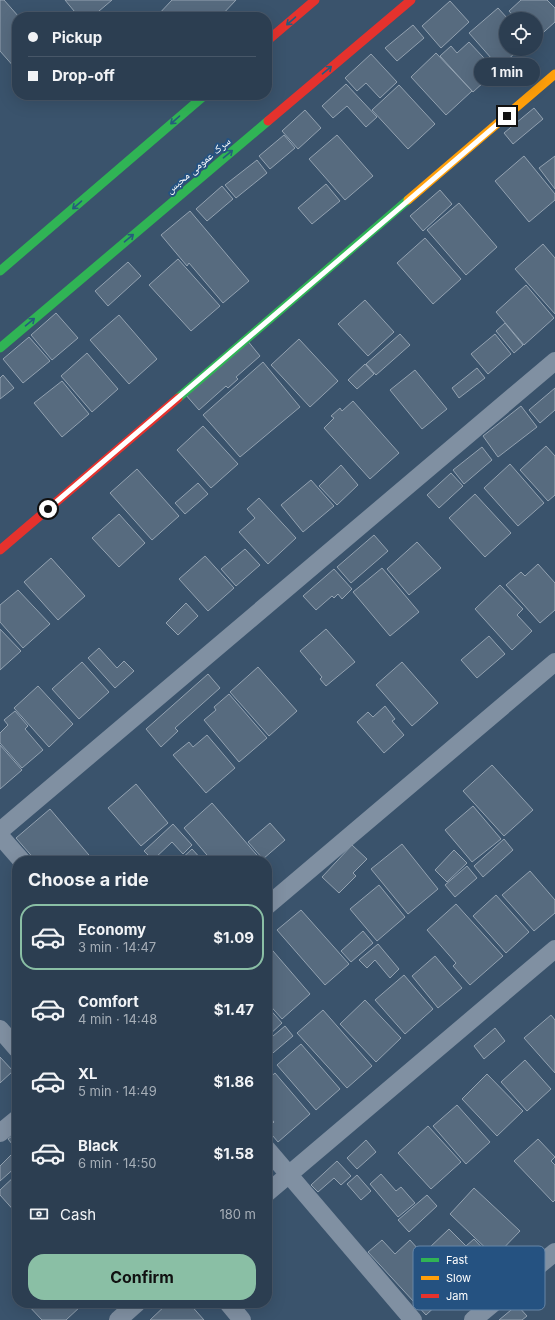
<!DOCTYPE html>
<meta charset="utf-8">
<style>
:root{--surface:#2c3e51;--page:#344558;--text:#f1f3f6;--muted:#a6aeb7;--line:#485768;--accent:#8abfa5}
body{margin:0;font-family:Inter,"Noto Naskh Arabic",sans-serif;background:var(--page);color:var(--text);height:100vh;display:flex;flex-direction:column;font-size:15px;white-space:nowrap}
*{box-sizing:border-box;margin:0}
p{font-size:13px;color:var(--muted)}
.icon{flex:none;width:22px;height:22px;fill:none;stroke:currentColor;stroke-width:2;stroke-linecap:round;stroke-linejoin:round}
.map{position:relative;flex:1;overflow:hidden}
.details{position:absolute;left:12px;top:856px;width:260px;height:452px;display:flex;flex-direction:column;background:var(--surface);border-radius:16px;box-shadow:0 4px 16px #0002,0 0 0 1px var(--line)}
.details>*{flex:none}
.banner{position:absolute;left:12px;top:12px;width:260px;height:88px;border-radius:16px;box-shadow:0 4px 16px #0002,0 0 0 1px var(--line);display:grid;align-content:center;height:88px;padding:0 16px;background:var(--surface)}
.fabs{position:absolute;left:499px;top:12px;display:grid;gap:8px}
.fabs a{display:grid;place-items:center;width:44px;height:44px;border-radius:50%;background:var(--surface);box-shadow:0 4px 16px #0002,0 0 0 1px var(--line);font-size:20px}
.end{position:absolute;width:18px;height:18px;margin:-9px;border:5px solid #fff;background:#111;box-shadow:0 0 0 2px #111}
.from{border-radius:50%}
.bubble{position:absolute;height:28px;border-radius:14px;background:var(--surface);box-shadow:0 4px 16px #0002,0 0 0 1px var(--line);font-size:13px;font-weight:700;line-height:28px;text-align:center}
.banner b{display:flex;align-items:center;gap:14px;height:38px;font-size:15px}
.banner b+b{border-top:1px solid var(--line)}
.banner i{width:10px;height:10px;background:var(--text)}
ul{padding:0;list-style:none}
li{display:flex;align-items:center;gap:12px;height:66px;margin:0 8px 6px;padding:0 8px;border:2px solid transparent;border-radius:16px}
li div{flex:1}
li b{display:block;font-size:15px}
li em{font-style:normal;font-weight:700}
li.selected{border-color:var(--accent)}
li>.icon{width:36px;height:36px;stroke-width:1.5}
h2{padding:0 16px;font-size:18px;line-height:48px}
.pay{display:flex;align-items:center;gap:10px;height:44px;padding:0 16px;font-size:15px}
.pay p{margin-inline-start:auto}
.cta{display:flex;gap:8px;margin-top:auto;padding:8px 16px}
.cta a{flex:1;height:46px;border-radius:16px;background:var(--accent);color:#111;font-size:16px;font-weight:700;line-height:46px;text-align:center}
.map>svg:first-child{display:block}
</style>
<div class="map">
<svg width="555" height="1320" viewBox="0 0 555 1320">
<rect width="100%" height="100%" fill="#3a536c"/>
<path fill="#576b7f" stroke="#93a2b1" d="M0,0H4L19,17H17V66L15,68L0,51Z
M65,0H112L92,17H79Z
M172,0H236L220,17H156Z
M521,0H547L555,8V22L536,39V19H516L509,11Z
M450,1L469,22L441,48L422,26Z
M498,8L508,19H506V49H520L499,67L469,33Z
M413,25L424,38L397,61L385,48Z
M469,42L496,71L473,92L440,56L451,46L457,53Z
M436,53L472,91L446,115L411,77Z
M371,54L397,82L380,98L366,83L357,91L345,78Z
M346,84L377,117L366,127L347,106L333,118L322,106Z
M399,85L435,124L408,149L372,110Z
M534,108L543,119L513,144L504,133Z
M305,110L321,128L298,149L282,131Z
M284,135L295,148L270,169L259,156Z
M337,135L373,176L345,200L309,159Z
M524,156L555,194V200L529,222L495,181Z
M555,156V189L539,168Z
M257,160L267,173L236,198L225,185Z
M326,184L340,201L312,224L298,208Z
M222,186L233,199L207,221L196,209Z
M440,190L452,204L423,231L410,216Z
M459,203L497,247L466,275L427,230Z
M190,211L249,281L223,303L189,263L187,266L161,235Z
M425,238L461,279L433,304L397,263Z
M543,244L555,258V314L515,269Z
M178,259L220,306L191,331L149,285Z
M128,262L141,276L108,306L95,291Z
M526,285L554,318L524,345L496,312Z
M365,300L394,332L368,356L338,324Z
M56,313L78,338L52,360L31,335Z
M119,315L157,359L129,384L90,340Z
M505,323L523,345L514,353L496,331Z
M400,334L410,345L376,375L366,364Z
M495,334L511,354L488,374L471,354Z
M29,337L50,361L23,383L3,359Z
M299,339L338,381L310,407L271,365Z
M247,340L260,356L236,377L238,379L228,388L226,386L199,410L185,394Z
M87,353L118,389L92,412L61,376Z
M263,362L300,407L240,457L203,415Z
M365,364L374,374L357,389L348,380Z
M477,368L485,378L459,398L452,388Z
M415,370L447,409L422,429L390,390Z
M3,375L14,388L0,399V378Z
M62,381L89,414L62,437L34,403Z
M555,388V410L540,423L529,410Z
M353,401L399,453L370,479L324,428L334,418L331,416L340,408L342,411Z
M521,406L537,427L498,457L483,436Z
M203,426L238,464L211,488L177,450Z
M546,446L555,456V495L548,501L520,470Z
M482,447L492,460L464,484L453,470Z
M510,464L544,503L518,526L484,488Z
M341,465L358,485L337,505L319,486Z
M137,469L179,516L152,540L110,493Z
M451,473L463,486L439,508L427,495Z
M311,480L334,506L303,532L281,505Z
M198,483L208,494L185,514L175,503Z
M475,494L511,533L485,557L449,518Z
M259,498L296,538L268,564L239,532L255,518L247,509Z
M119,514L145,543L119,567L92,538Z
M374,535L388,551L351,583L337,567Z
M417,542L441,568L409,595L387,569Z
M245,549L260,565L236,586L221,569Z
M205,556L234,588L208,611L179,579Z
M51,558L85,596L58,620L24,582Z
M538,564L555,583V610L540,623L506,585L521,572L525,576Z
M382,568L419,612L390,636L353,592Z
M334,569L352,589L342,599L338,594L334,598L332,596L316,610L303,596Z
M500,585L523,609L517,615L532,631L512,650L475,609Z
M18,590L50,624L23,648L0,622V605Z
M186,603L198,616L178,635L166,623Z
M0,629L21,651L0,670Z
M326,629L355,662L326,686L320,679L322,677L300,651Z
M489,636L505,654L477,678L461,660Z
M99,648L117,668L124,661L134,671L115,688L88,658Z
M82,662L109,692L79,719L52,689Z
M402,662L438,703L412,726L376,685Z
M258,667L297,711L269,736L230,692Z
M208,674L220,688L175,728L178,731L161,747L146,729Z
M38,686L73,724L49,747L14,708Z
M229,694L267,738L239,762L204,720L216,710L214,707Z
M385,706L395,719L392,721L404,735L384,753L357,722L368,712L373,717Z
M15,711L28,726L25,729L43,750L22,768L0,743V733L8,725L4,720Z
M207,735L235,768L206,793L173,755L189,742L193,747Z
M0,745L22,770L0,789Z
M492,765L533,810L504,836L463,791Z
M136,784L168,823L141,846L108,808Z
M212,803L262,861H212L184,828Z
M473,806L501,839L472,862L445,830Z
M50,809L94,861H36L16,838Z
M270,823L285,840L263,859L248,842Z
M173,824L192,845L183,854L172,842L153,860L144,851Z
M504,839L513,850L483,877L474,866Z
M402,844L438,889L408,914L371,869Z
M352,845L367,859L353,873L356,876L339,893L322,877Z
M192,849L203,861H179Z
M454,850L467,863L447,882L435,870Z
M467,866L477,878L455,897L445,885Z
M530,871L555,900V913L534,931L502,895Z
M379,885L405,917L377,941L350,909Z
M496,895L529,932L506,953L473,916Z
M456,904L503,956L470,985L453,966L456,963L427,930Z
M301,910L349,964L325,985L277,930Z
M363,931L373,943L351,962L341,951Z
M267,944L310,994L282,1019L267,1002Z
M378,944L399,969L390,978L375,960L367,968L359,960Z
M435,956L462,988L438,1008L412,976Z
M404,975L433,1009L405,1034L375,1000Z
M365,1000L401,1038L376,1062L340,1024Z
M267,1006L282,1023L267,1037Z
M323,1010L372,1066L347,1088L297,1033Z
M551,1015L555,1020V1073L524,1038Z
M285,1026L293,1036L267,1058V1041Z
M495,1028L505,1041L484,1059L474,1046Z
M301,1044L340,1089L316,1110L277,1065Z
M0,1057L13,1071L0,1083Z
M525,1060L551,1089L527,1111L501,1082Z
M275,1073L310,1114L278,1142L267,1129L274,1122L267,1114V1080Z
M487,1074L523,1111L497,1136L462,1099Z
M457,1105L490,1142L466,1164L433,1126Z
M428,1126L461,1162L431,1189L398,1153Z
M17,1132V1150L8,1139Z
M538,1139L555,1157L551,1161L555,1165V1200L553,1202L514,1161Z
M366,1140L376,1152L357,1169L347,1158Z
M12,1154L17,1159V1166L0,1181V1166Z
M337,1161L351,1176L341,1185L334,1178L318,1192L311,1185Z
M17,1174V1214L0,1195V1190Z
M381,1174L396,1191L401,1187L415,1203L398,1217L370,1184Z
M357,1175L371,1191L361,1200L347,1184Z
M474,1188L520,1231L495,1257L450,1214Z
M427,1195L437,1206L409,1232L398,1220Z
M449,1229L466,1246L474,1239L491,1257L461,1285L428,1249Z
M382,1240L395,1254L410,1240L454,1289L426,1315L368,1252Z
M26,1303H78L81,1306L66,1320H42Z
M168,1303H189L204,1320H150Z
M517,1305L527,1316L522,1320H499Z"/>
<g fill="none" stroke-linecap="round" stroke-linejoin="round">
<path stroke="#8090a2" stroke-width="18" d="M0,831L555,361
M0,836L22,861
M267,906L555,662
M0,1029L17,1049
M0,1133L17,1119
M267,1149L413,1320
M267,1193L555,949
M228,1303L242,1320
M118,1320L137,1303
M473,1320L555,1252"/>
<path stroke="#30b455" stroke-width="9" d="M0,271L205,95
M0,348L268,121
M178,398L408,200"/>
<path stroke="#ff9f0a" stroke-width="9" d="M408,200L555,74"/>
<path stroke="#e5322d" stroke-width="9" d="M267,41L315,0
M268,121L411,0
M0,550L178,398"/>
</g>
<defs><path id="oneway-shaft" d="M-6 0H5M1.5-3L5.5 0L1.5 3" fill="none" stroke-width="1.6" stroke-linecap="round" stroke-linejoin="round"/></defs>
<g stroke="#265c7d">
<use href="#oneway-shaft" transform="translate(291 21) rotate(139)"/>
<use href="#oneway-shaft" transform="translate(327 70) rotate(-40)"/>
<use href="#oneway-shaft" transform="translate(175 120) rotate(139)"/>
<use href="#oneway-shaft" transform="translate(228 154) rotate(-40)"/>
<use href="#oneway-shaft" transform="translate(77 205) rotate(139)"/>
<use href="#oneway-shaft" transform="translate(129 238) rotate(-40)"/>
<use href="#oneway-shaft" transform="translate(30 322) rotate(-40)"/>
</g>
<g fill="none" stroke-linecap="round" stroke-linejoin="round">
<path stroke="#fff" stroke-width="5" d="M48,509L507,116"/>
</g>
<g text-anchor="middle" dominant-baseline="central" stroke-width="4" stroke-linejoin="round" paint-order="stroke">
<g font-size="11" fill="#fff" stroke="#255281">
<text transform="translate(198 165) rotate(-40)">سرک عمومی محبس</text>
</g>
</g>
<rect x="413" y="1246" width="132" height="64" rx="6" fill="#255281" stroke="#6686a7" stroke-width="1"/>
<rect x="421" y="1258" width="18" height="4" fill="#30b455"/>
<rect x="421" y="1276" width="18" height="4" fill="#ff9f0a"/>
<rect x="421" y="1294" width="18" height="4" fill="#e5322d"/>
<g font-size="11" fill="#fff">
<text x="446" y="1264">Fast</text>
<text x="446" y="1282">Slow</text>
<text x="446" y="1300">Jam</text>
</g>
</svg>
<div class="fabs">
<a><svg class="icon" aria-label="locate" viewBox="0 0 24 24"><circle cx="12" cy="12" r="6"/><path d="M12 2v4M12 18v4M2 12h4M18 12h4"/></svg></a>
</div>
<i class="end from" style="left:48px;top:509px"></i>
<i class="end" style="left:507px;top:116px"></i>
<div class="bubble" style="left:474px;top:58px;width:66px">1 min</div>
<div class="banner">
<b><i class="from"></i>Pickup</b>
<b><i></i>Drop-off</b>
</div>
<section class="details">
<h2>Choose a ride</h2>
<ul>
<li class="selected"><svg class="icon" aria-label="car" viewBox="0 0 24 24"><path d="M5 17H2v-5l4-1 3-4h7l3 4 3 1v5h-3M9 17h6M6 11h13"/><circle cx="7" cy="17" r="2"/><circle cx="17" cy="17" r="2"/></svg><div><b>Economy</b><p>3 min · 14:47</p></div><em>$1.09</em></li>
<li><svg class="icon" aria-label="car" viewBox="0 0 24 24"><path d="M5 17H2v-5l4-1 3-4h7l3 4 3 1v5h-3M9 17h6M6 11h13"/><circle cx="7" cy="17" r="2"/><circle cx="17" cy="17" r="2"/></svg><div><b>Comfort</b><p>4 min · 14:48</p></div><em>$1.47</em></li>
<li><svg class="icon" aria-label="car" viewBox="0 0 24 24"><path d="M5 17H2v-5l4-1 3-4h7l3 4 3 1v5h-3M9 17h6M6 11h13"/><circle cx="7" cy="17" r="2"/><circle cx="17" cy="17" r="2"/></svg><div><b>XL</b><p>5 min · 14:49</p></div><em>$1.86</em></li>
<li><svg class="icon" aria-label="car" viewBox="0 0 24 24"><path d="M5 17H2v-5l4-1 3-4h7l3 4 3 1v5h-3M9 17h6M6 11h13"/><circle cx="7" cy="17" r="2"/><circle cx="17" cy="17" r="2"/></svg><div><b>Black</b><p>6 min · 14:50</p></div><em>$1.58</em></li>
</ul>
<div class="pay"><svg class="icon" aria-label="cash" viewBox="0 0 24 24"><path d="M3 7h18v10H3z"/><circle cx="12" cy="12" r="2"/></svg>Cash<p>180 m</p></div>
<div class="cta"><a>Confirm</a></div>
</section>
</div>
